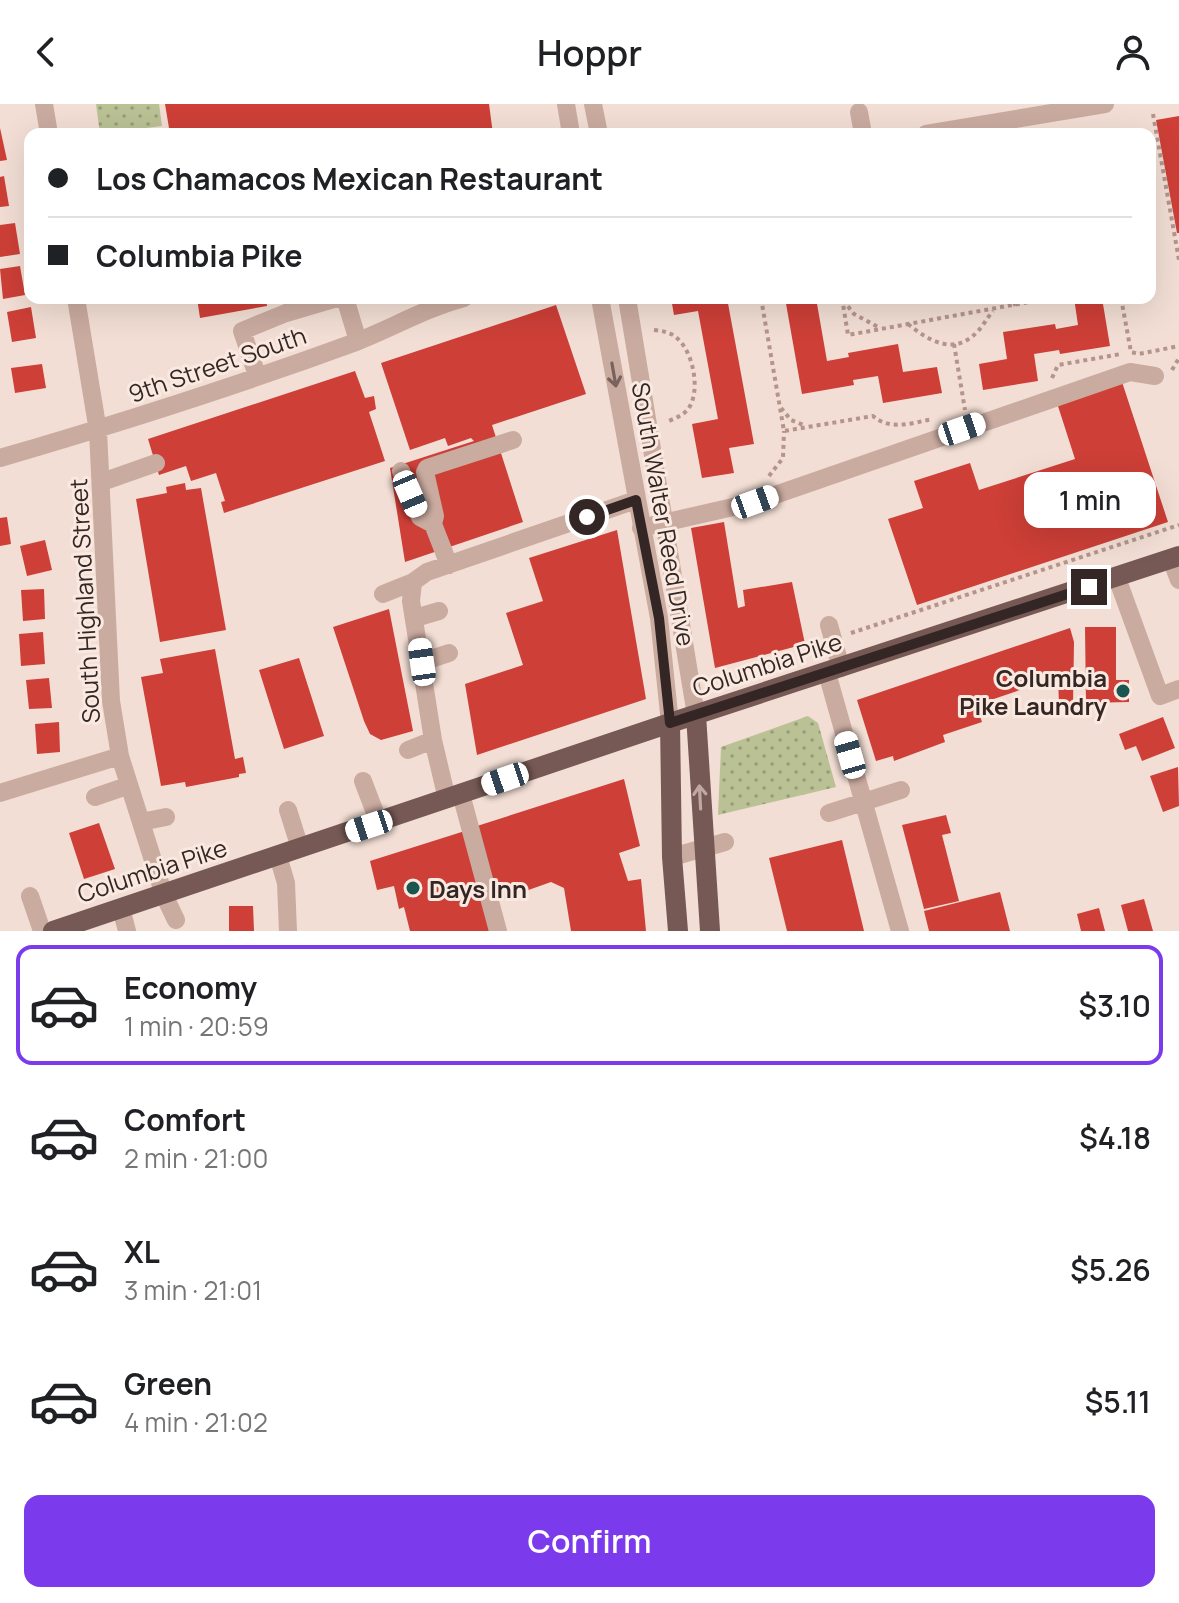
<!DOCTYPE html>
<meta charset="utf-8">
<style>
:root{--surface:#fff;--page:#f6f6f6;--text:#202124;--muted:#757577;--line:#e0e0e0;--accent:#7c3aed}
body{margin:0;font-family:Manrope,sans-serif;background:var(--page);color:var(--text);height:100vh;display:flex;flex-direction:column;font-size:30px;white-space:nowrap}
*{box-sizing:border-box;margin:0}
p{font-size:26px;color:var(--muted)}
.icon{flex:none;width:44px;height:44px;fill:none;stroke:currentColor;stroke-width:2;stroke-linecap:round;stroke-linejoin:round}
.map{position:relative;height:827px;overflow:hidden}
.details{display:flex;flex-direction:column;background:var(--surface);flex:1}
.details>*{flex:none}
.banner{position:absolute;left:24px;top:24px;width:1132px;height:176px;border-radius:16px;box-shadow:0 8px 32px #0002;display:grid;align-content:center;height:176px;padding:0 24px;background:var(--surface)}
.end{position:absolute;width:36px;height:36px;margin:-18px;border:10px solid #332624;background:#fff;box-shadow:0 0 0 4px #fff}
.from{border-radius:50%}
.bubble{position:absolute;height:56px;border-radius:16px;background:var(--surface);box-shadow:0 8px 32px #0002;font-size:26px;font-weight:600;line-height:56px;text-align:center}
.car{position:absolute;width:24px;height:48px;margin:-24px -12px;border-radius:10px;box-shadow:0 0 6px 2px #0007;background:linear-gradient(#fff 24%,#345 0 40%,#fff 0 76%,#345 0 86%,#fff 0)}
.banner b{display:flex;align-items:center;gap:28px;height:76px;font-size:30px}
.banner b+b{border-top:2px solid var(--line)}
.banner i{width:20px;height:20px;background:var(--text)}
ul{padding:14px 0 0;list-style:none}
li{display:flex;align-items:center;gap:24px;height:120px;margin:0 16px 12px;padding:0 8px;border:4px solid transparent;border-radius:16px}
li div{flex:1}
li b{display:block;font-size:30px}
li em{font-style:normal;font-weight:600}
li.selected{border-color:var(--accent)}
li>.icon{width:72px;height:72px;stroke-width:1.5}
.action{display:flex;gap:16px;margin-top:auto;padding:16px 24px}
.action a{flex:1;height:92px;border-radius:16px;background:var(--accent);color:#fff;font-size:32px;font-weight:600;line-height:92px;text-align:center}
header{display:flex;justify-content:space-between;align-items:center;height:104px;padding:0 24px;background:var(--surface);font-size:36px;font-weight:600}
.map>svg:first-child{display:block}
</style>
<header><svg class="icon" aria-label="back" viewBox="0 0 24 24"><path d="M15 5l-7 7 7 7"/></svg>Hoppr<svg class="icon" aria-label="person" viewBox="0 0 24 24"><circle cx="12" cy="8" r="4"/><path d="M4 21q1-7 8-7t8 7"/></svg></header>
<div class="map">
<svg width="1179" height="827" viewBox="0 0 1179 827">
<defs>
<pattern id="green-dots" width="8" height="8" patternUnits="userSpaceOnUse" patternTransform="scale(2)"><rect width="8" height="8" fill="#bac194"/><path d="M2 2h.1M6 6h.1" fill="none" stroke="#989d79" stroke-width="1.8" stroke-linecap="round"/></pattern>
</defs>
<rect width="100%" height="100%" fill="#f2ded4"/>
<path fill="url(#green-dots)" d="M96,0H159L162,22L100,30Z
M808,612L818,619L836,683L718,711L721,643Z"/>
<path fill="#cd3f37" d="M165,0H489L493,30H170Z
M1179,12V129H1177L1156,16Z
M0,24L7,56L0,57Z
M4,72L9,102L0,103V73Z
M15,119L20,150L0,153V121Z
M20,162L25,191L3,195L0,165Z
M197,194H266L267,202L200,214Z
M671,194H727L754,340L729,344L734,369L702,374L692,320L718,315L698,207L674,211Z
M785,194H816L827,257L849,253L848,249L898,240L903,268L937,263L942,289L883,299L878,272L853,276L854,281L802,290Z
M1074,194H1102L1110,242L1060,250L1059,246L1034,250L1038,277L983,286L979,260L1007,255L1003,228L1055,220L1056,225L1078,221Z
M556,201L586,290L492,321L523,418L405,458L390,364L474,337L471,334L448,342L445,334L410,346L381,259Z
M31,203L36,234L12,238L7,208Z
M42,260L46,284L15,289L11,264Z
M355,267L365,294L374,292L376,305L369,308L385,357L224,409L221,398L225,397L216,369L191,377L186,362L159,371L148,335Z
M1122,278L1168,418L917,501L888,415L923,404L914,377L970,359L979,386L1075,355L1057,299Z
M185,379L186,386L201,384L226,526L160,538L136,395L167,389L166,383Z
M7,413L11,440L0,442V414Z
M724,418L738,504L745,502L743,486L792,478L805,540L715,564L691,424Z
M617,426L646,595L477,651L465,580L523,561L506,509L543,497L529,454Z
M45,436L52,466L27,472L20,442Z
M44,485L45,515L23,517L21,486Z
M389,505L413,627L381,636L370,630L364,617L333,523Z
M1085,523H1116V576H1129V598L1086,599Z
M1070,524L1074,538L1073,601H1059L1058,573L976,601L982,618L943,631L945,638L894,657L893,652L876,657L857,596Z
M43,528L45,560L21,562L19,530Z
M215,545L235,655L243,653L246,669L239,670V673L186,683L185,678L161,682L141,573L163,569L160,555Z
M299,554L324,632L284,645L259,566Z
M49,574L52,604L29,605L26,576Z
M1163,613L1175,644L1142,657L1136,642L1125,646L1119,630Z
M59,618L60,648L37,650L35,620Z
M1178,663L1179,702L1163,708L1150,672Z
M624,675L640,742L619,749L628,777L641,775L646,827H571L564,784L551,778L495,798L474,723Z
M946,711L951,729L942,731L959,797L924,805L902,721Z
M99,719L115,765L84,775L69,729Z
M468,726L495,827H410L404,803L399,805L394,782L377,786L370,757Z
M842,736L864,827H787L769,754Z
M1000,788L1010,827H929L924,807Z
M1144,795L1153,827H1128L1121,801Z
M229,802H253L254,827H229Z
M1099,804L1105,827H1081L1077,810Z"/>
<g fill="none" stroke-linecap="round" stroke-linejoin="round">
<path stroke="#b5958b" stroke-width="4" stroke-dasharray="4 4" stroke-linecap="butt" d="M1153,10L1179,156
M761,194L784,327L873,312C891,327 911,319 933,315
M842,194L848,231L1051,194
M1121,194L1131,248L1139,250L1179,242
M843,196L854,210L880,224
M1013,201L1025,194
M908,220C929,237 954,252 977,228C983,222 987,214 993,207
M654,226C663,227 671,228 678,235C693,249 700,284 690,302C685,311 677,313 669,317
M954,240L965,306
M1172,266L1179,254
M1052,274L1058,261L1121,250
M781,304L791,316L806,322
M769,372L783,354L784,327
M851,529L1179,421"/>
<path stroke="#caaba0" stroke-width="18" d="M44,0L49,30
M566,0L571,30
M593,0L599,30
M859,8L863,30
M926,30L1105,0
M76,194L98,327L111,597L120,652L164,791L176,816
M345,194L358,237
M600,194L659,514L670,619
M627,194L696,611
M257,271L242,227L286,209L337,194
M0,354C120,319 239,281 356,238C392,224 426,204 464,194
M401,367L420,413L433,420
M102,378L156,359
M641,424L755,398L1130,268L1155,272
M1171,455L1179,476
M449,461L433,420L435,412L425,368L427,364L513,336
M1117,474L1160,592L1179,585
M413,478L411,497L433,636L447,695
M383,490L413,478L427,468L636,396
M415,514L439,507
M829,521L841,564
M422,558L449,549
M827,569L900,827
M408,646L433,636
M363,677L379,719
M0,689L120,652
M461,690L498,827
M95,693L127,682
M288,706L300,744
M829,709L901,686
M141,718L166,713
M278,752L286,779L288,827
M672,753L725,738
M30,792L42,827
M121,804L127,827"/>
<path stroke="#765954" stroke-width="20" d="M696,611L710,827
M670,619L672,753L678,827
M53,827L670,619L1179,452"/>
</g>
<defs><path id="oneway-shaft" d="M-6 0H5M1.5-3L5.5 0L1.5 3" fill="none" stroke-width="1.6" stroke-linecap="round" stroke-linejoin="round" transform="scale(2)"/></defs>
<use stroke="#77625c" href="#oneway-shaft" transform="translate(614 271) rotate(80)"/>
<use stroke="#bfa8a1" href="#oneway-shaft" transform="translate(700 693) rotate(-93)"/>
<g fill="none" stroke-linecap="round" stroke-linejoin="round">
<path stroke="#332624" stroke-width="10" d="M587,413L636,396L659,514L670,619L1089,483"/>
</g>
<g fill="#18564f" stroke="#fae9e0" stroke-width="3">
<circle cx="1123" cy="587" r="8"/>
<circle cx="413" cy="784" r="8"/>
</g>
<g text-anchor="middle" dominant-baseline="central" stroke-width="6" stroke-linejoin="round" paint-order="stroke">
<g font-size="24" fill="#332624" stroke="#fae9e0">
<text transform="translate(217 260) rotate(-19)">9th Street South</text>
<text transform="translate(664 410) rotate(80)">South Walter Reed Drive</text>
<text transform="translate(84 497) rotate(-93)">South Highland Street</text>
<text transform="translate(767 560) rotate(-18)">Columbia Pike</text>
<text transform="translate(152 766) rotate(-18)">Columbia Pike</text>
</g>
<g font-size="24" font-weight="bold" fill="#332624" stroke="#fae9e0" text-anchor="end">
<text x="1107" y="573">Columbia<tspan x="1107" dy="28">Pike Laundry</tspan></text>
<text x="429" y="784" text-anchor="start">Days Inn</text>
</g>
</g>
</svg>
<i class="end from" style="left:587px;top:413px"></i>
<i class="end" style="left:1089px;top:483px"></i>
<div class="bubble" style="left:1024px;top:368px;width:132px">1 min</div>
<i class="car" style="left:962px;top:325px;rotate:71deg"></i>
<i class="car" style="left:410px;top:390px;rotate:157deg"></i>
<i class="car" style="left:755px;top:398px;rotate:70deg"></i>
<i class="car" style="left:422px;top:558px;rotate:352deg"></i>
<i class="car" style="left:850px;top:651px;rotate:344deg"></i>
<i class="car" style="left:505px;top:675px;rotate:251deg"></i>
<i class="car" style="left:369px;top:722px;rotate:252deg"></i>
<div class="banner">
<b><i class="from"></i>Los Chamacos Mexican Restaurant</b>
<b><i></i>Columbia Pike</b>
</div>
</div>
<section class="details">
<ul>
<li class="selected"><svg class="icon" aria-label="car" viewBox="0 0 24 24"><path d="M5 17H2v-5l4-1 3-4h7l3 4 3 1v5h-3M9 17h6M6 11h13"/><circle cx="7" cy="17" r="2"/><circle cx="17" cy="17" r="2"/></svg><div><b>Economy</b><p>1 min · 20:59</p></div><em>$3.10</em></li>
<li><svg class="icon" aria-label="car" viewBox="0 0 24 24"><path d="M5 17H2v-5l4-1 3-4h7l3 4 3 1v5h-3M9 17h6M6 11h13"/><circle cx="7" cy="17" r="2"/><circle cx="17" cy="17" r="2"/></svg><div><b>Comfort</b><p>2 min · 21:00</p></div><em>$4.18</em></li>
<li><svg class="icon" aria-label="car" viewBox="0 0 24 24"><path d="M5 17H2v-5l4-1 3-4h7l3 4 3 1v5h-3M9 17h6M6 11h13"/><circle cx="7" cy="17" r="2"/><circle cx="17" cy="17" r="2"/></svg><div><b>XL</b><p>3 min · 21:01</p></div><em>$5.26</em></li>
<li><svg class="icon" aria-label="car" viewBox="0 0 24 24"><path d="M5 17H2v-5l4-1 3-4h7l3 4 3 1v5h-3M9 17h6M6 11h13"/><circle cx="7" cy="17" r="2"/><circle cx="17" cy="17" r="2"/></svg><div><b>Green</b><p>4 min · 21:02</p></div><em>$5.11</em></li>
</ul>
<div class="action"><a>Confirm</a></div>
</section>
